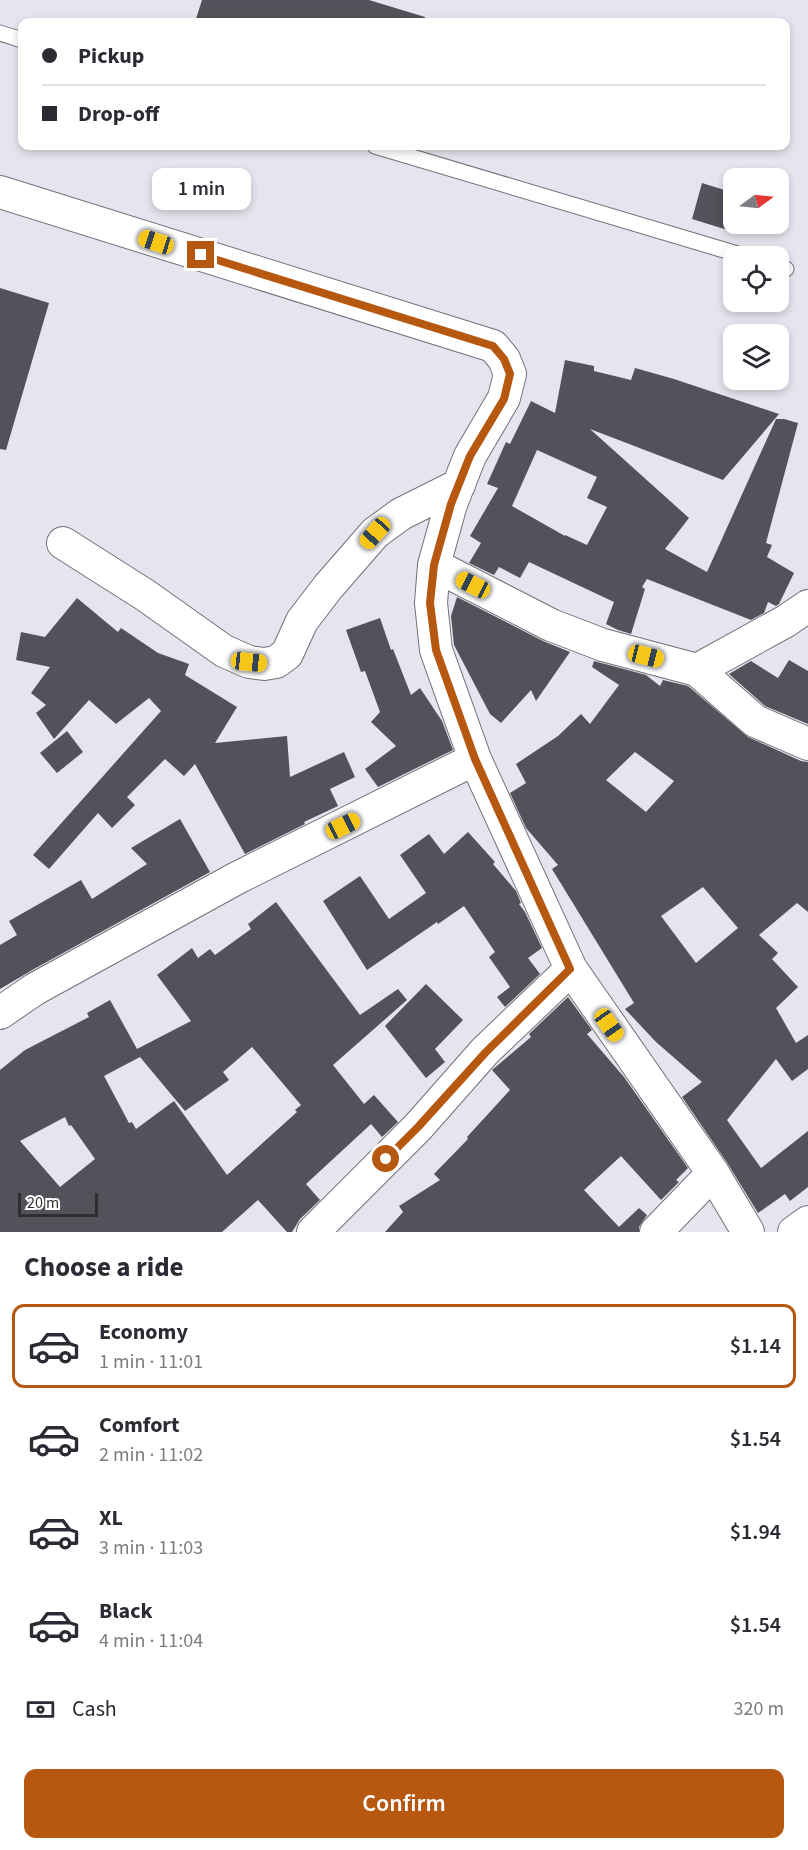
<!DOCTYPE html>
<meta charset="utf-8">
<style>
:root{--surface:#fff;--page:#f2f2f3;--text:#2b2b33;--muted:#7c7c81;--line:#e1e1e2;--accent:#b75810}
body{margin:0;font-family:"Source Sans 3",sans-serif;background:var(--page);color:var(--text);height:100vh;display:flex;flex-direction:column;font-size:22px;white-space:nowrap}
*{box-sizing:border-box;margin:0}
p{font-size:20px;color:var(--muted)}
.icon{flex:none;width:33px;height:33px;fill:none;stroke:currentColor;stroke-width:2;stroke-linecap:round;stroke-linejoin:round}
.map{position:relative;height:1232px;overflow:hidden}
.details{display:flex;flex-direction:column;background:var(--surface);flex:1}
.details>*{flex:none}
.top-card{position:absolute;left:18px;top:18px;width:772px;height:132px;border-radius:12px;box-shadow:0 3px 9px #0003;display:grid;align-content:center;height:132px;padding:0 24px;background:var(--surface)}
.needle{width:39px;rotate:75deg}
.controls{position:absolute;left:723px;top:168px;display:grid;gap:12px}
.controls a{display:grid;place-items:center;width:66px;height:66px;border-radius:12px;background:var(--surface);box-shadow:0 3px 9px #0003;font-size:30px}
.scale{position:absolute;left:18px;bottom:15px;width:80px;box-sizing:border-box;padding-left:6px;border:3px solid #2f2f33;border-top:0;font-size:16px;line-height:21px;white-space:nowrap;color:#2f2f33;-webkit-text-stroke:4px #fff;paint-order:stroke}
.end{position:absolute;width:27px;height:27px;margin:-14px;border:8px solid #b75810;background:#fff;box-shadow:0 0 0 3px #fff}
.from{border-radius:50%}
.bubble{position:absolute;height:42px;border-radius:12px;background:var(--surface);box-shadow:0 3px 9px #0003;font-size:20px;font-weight:600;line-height:42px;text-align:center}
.car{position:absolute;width:18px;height:36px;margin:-18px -9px;border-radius:8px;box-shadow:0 0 4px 2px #0007;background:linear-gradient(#f5c518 24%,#345 0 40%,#f5c518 0 76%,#345 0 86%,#f5c518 0)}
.top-card b{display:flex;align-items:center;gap:21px;height:57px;font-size:22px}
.top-card b+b{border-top:2px solid var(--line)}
.top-card i{width:15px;height:15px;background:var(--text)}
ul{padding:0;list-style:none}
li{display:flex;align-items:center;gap:18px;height:84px;margin:0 12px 9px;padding:0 12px;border:3px solid transparent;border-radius:12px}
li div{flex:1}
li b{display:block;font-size:22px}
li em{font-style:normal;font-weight:600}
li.current{border-color:var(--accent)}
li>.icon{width:54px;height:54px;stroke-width:1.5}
h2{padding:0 24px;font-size:27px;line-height:72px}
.pay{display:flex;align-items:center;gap:15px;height:66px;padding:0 24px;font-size:22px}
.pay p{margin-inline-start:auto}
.action{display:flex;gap:12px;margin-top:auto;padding:12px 24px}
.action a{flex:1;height:69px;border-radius:12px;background:var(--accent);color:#fff;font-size:24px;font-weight:600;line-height:69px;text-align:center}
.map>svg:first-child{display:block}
</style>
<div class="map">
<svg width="808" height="1232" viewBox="0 0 808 1232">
<rect width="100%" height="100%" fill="#e5e5ef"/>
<path fill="#52525a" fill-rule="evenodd" d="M202,0H369L425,17V22H195Z
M702,183L734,193V232L692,219Z
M0,288L49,303L6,450L0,449Z
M565,360L594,366V371L631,380L635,368L674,379L779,414L723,480L590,429L689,518L665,549L707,572L776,419H784L798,423L766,543L772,545L767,557L794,573L779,604L776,606L768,602L764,613L751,620L647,579L642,587L645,589L631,634L618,630L606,624L614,602L529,562L520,578L499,567L494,575L469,563L481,543L470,536L498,488L487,484L506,442L510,444L531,401L555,413ZM537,450L597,477L587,498L607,507L587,545L565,535V536L512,506Z
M457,597L543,641L570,652L536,701L531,690L501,723L490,714L454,645L451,616Z
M77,598L118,632L121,628L158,653L189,664L185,675L237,707L215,743L287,736L290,777L344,752L355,777L330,789L338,806L304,822L305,824L245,854L195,764L184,776L165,759L127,797L135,805L112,828L98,813L49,869L33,855L161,711L149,698L116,724L89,700L54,739L36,713L46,705L31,693L50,667L16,660L21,632L45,637Z
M380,618L391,650L393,649L411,695L420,688L442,721L453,750L378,787L365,769L396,746L371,722L380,712L365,671L361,672L346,630Z
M789,660L808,671V724L765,706L729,674L751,661L778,678Z
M594,661L646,675L660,686L663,680L688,686L748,737L801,761L808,762V912L797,903L759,935L778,953L772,959L798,987L776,1008L796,1043L808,1035V1069L792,1081L776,1059L727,1120L761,1168L808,1131V1187L790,1201L785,1194L758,1213L728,1164L682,1097L702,1082L656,1042L625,1009L634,1003L552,869L558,865L526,828L510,793L526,783L516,764L558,736L581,714L590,724L619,685L592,667ZM635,752L674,781L646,812L606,780ZM703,887L738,928L696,963L661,916Z
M67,731L83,752L57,773L40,753Z
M180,819L210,872L34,969L0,989V945L17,935L9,921L81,880L92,899L147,864L131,848Z
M468,832L495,862L493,864L516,891L521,903L519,904L525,912L542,948L528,958L540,974L505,1007L497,997L510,987L489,957L495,952L464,906L438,924L437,922L367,970L323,901L360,876L389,919L426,893L400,855L429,834L444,854Z
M276,902L360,1015L398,989L407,1000L333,1065L364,1104L374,1095L398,1122L382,1137L371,1124L306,1184L320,1200L300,1219L292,1232H287L258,1200L222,1232H0V1070L25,1050L89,1017L87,1013L110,1000L137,1049L191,1021L157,975L192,948L198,958L210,949L215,955L251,929L248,924ZM252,1047L301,1105L295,1110L297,1112L227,1175L174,1101L136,1129L132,1122L129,1123L104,1076L140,1057L185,1111L229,1080L223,1072ZM65,1117L69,1126L71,1125L95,1159L60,1187L20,1141Z
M426,984L463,1020L435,1049L445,1062L426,1078L385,1026Z
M568,997L592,1030L587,1034L624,1077L688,1168L676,1180L679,1182L661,1200L621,1156L584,1190L619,1227L639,1208L647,1215L639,1227V1232H385L403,1212L399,1206L440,1180L434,1174L468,1139L467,1137L510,1090L492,1070L531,1037L529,1034Z"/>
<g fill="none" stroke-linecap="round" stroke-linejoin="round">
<g stroke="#707078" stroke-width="17">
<path id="lane" d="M0,33L22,40
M375,146L744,256
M778,267L786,269"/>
</g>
<g stroke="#707078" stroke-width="34">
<path id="street" d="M0,192L493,346L504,359L510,374L504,398L470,456L451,504L434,565L431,603L436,650L475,759L571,969L713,1173L748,1232
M63,543L145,595L224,651L249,662L264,664L276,662L287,654L302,621L328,587L375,533L401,514L459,485
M434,565L551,625L603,645L697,670L755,721L808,744
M697,670L786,621L808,606
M0,1013L35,989L237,878L475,759
M313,1232L418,1127L485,1051L571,969
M656,1232L713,1173
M794,1232L808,1222"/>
</g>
<use href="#lane" stroke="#fff" stroke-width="15"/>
<use href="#street" stroke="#fff" stroke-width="32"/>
</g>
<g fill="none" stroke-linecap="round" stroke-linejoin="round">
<path stroke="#b75810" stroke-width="8" d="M201,255L493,346L504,359L510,374L504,399L470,456L451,504L434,565L430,603L436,650L475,759L570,969L486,1052L418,1127L386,1159"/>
</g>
</svg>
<div class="controls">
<a><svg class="needle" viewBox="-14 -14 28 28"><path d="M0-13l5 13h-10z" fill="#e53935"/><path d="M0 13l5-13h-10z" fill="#7c7c81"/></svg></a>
<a><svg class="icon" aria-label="locate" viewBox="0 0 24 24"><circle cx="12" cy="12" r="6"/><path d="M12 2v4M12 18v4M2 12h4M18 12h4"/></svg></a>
<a><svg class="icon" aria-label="layers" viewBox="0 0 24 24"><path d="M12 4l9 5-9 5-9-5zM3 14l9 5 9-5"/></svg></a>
</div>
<div class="scale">20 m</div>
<i class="end from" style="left:386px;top:1159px"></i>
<i class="end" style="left:201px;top:255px"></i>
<div class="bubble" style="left:152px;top:168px;width:99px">1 min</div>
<i class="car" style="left:156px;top:242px;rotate:288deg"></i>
<i class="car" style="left:375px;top:533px;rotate:222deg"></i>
<i class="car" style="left:473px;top:585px;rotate:297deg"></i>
<i class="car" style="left:646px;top:656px;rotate:104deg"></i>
<i class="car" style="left:249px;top:662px;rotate:96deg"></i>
<i class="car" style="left:343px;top:826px;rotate:64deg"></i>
<i class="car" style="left:609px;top:1025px;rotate:145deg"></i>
<div class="top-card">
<b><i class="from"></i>Pickup</b>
<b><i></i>Drop-off</b>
</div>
</div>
<section class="details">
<h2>Choose a ride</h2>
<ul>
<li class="current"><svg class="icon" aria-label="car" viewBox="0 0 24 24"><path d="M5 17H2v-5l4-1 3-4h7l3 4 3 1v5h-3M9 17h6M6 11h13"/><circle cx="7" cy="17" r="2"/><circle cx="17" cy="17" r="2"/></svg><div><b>Economy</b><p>1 min · 11:01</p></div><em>$1.14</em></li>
<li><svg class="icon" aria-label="car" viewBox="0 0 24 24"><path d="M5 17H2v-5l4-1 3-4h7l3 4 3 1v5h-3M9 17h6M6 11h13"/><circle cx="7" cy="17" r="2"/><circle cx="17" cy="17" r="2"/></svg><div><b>Comfort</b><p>2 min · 11:02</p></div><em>$1.54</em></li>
<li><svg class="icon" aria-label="car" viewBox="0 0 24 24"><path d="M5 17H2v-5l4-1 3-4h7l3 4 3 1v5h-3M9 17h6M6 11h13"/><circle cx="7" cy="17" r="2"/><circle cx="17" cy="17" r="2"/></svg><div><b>XL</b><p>3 min · 11:03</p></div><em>$1.94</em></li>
<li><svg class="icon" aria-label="car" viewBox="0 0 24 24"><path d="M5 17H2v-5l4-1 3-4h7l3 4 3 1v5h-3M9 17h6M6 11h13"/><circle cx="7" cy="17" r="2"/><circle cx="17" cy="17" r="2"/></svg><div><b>Black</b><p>4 min · 11:04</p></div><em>$1.54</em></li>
</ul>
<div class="pay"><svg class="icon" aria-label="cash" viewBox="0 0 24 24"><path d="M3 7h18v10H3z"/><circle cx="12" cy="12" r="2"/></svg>Cash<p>320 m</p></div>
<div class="action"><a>Confirm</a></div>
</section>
